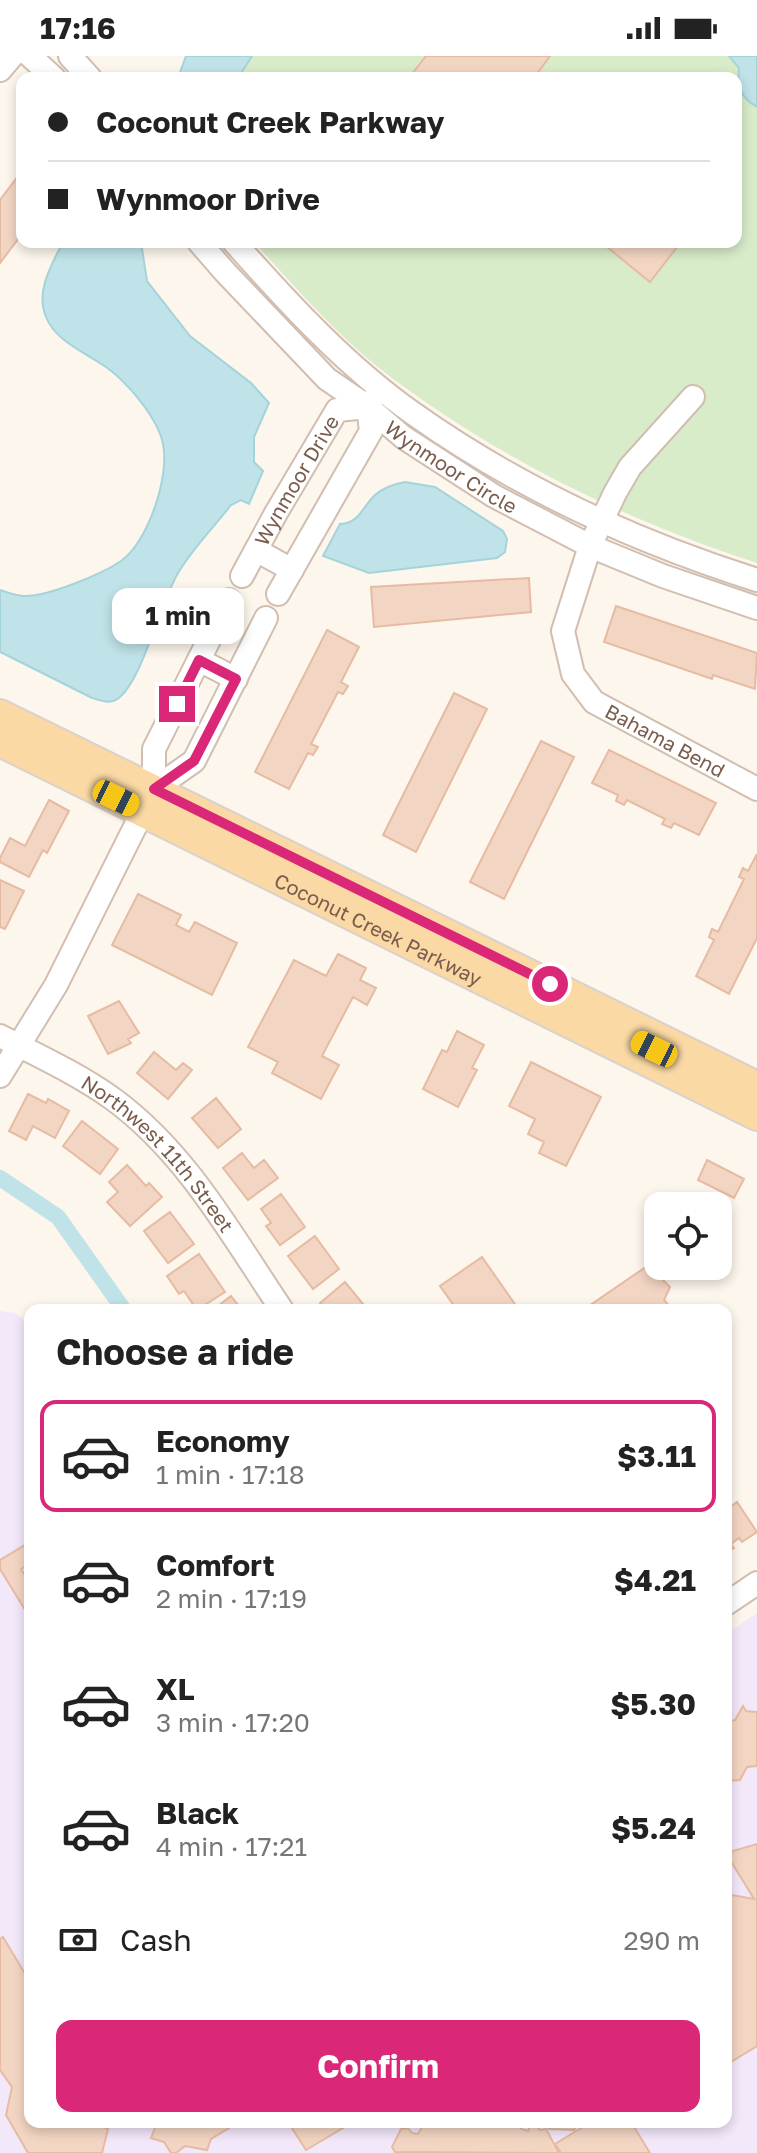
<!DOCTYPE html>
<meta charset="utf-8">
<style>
:root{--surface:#fff;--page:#f2f2f2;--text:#222;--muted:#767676;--line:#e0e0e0;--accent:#db2777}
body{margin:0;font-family:"Golos Text",sans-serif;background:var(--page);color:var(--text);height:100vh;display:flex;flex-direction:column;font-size:30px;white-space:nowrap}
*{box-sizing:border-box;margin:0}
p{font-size:26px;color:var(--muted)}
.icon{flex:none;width:44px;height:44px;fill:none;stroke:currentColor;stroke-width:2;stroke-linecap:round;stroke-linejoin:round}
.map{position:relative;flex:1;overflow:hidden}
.drawer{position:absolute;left:24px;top:1248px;width:708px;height:824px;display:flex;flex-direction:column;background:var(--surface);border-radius:16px;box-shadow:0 4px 12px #0003}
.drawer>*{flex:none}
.guide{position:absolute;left:16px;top:16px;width:726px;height:176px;border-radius:16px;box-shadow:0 4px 12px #0003;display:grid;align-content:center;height:176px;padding:0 32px;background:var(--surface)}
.buttons{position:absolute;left:644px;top:1136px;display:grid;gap:16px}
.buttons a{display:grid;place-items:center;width:88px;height:88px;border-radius:16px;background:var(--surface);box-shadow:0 4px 12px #0003;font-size:40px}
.end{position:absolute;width:36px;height:36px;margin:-18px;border:10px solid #db2777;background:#fff;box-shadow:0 0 0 4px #fff}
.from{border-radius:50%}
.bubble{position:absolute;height:56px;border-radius:16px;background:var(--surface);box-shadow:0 4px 12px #0003;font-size:26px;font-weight:700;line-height:56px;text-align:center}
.car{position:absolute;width:24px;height:48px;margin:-24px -12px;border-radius:10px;box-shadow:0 0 6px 2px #0007;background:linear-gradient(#f5c518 24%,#345 0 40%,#f5c518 0 76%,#345 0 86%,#f5c518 0)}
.guide b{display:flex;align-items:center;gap:28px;height:76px;font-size:30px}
.guide b+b{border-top:2px solid var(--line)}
.guide i{width:20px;height:20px;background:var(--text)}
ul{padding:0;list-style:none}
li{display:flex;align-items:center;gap:24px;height:112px;margin:0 16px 12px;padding:0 16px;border:4px solid transparent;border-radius:16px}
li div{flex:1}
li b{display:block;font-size:30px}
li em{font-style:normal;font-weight:700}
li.selected{border-color:var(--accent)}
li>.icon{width:72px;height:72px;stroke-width:1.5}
h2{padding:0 32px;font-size:36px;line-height:96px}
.pay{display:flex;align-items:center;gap:20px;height:88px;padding:0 32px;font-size:30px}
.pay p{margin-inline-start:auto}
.primary-button{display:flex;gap:16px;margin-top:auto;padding:16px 32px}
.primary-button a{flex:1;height:92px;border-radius:16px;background:var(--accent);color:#fff;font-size:32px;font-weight:700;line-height:92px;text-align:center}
.status{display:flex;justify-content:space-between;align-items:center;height:56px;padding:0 40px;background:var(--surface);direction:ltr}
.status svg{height:22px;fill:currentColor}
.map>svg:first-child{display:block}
</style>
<div class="status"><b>17:16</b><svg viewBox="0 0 49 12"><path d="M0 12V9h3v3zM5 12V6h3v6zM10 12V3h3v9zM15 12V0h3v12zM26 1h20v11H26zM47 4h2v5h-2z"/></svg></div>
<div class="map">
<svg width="757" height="2097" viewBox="0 0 757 2097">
<rect width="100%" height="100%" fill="#fdf6ec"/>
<path fill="#f3e8fa" d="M0,1255L15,1257L30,1268V2066H726V1578L757,1557V2097H0Z"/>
<path fill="#d8ecc9" d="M189,0H757V507C622,463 491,399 379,312C335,277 292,228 254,186H736V22H184Z"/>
<path fill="#bfe3e8" stroke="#a5d3da" stroke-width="2" d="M186,0H252L238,22H178Z
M729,0H757V51C741,42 737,31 739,12Z
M63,186H141L147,225L190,280L251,327L269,347L254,381V406L263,415L249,448L241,444L231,449C214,471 192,493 178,517C160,548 143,621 120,641C111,649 102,645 92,642L0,596V534C7,536 16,540 24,540C47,541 102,518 121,505C148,486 170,420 163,388C158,362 127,326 106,311C85,296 56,286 46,261C35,235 52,208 63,186Z
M405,426L435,431L503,475L507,483L505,496L497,502L369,517L323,500L340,468C360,467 362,451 375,439C383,432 394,428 405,426Z"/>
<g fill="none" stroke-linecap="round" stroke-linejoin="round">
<path stroke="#bfe3e8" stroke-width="16" d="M0,1122L58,1161L124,1254"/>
</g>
<path fill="#f3d5c3" stroke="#e6bba3" stroke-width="2" d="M426,0H550L537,18L541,22H409Z
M22,115V178L0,207V144Z
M610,186H681L650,226L607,191Z
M529,522L531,556L374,571L371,531Z
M616,550L757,597L755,633L713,619L712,623L604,586Z
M327,574L359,591L341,626L348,630L343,638L338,636L311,688L318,691L313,699L308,697L289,733L255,716Z
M454,637L487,653L416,796L383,779Z
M541,685L574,701L504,843L470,826Z
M609,694L716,747L699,779L674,767L671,772L662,768L665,763L627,744L624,749L616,745L618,739L592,727Z
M49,744L69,755L47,797L43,794L29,821L0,806V802L10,782L25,790Z
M757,798V882L729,938L696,920L714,884L709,881L712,873L718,876L744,823L739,821L743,812L748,815Z
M0,824L24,835L5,873L0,871Z
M138,838L181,859L176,869L189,876L195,866L237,887L212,939L112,889Z
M338,898L366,912L360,924L376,932L367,949L353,941L322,1000L339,1009L321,1043L272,1017L278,1006L248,991L294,904L326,920Z
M119,945L139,977L128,983L131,987L108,998L88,960Z
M457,975L484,989L472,1012L477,1014L458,1051L423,1033L442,994L447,996Z
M154,996L176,1014L183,1007L192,1014L168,1043L137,1017Z
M531,1006L601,1041L566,1110L539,1097L544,1086L528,1078L535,1063L509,1050Z
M28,1038L46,1047L48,1043L69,1055L55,1082L33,1070L26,1084L9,1075Z
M216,1042L241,1073L218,1092L192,1062Z
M82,1065L118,1093L100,1118L63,1090Z
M242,1097L254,1112L264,1104L278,1122L248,1144L223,1112Z
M707,1104L744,1123L734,1142L698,1124Z
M127,1109L146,1130L149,1127L162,1141L130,1170L107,1146L118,1136L109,1126Z
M281,1138L305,1171L280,1189L266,1170L271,1167L261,1153Z
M170,1156L194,1188L168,1207L144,1175Z
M315,1180L339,1213L313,1233L288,1200Z
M199,1198L225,1236L197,1254L184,1235L179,1238L167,1220Z
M482,1201L519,1254H457L440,1230Z
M653,1206L667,1217L663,1224L670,1231L664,1244L671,1252L668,1254H583Z
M345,1226L368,1254H326L320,1247Z
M231,1240L242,1254H213Z
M737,1446L757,1476L742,1486L739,1482L731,1488L734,1492L726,1497V1454Z
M30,1486V1508L21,1513L30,1527V1562L0,1513V1504Z
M743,1650L746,1655L757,1656V1710L747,1711L740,1724L726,1725V1657L730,1665L735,1664Z
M757,1788V1990L726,2009V1838L754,1843L726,1797Z
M3,1881L30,1926V2066H110L103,2071L108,2073L102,2097H28L6,2059L12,2031L0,2014V1883Z
M154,2066H227L229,2072L211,2083L207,2094L185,2090L176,2097H171L164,2086L151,2082L156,2069Z
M288,2066H353L306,2094Z
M425,2066H517L521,2073L528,2075L530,2069H536L540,2074L546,2073L559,2097L395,2096L392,2091L401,2073L408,2072L412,2077L418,2078Z
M544,2066H578L574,2074L549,2073Z
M591,2066H631L650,2097H561L555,2088Z"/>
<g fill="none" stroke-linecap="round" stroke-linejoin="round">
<g stroke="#d1beb0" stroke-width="26">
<g id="minor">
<path d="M30,0L54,22"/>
<path d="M70,0L90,22"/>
<path d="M0,14L12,0"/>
<path id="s1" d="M199,186L225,216L327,323L368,351L403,381L494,440L590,490L663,520L757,552"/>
<path d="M234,186C288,247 347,311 414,358C517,431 637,486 757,524"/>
<path id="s2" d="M693,341L630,411L615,437L590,490L563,575L573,618L594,646L757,733"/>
<path d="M256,494L292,514"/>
<path id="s3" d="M242,520L276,457L337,354L368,351"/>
<path d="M278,538L371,375L368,351L371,345"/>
<path d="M199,604L236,623"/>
<path d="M154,733L194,705L266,562"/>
<path id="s4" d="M0,980C39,1000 78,1018 113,1043C187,1097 232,1180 282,1254"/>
<path d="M0,1020L56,929L154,733V693L229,544"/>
<path d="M726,1548L757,1527"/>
</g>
</g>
<g stroke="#dad1cd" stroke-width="32">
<g id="major">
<path d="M0,658L757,1030"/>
<path id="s5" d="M0,686L757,1060"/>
</g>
</g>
<use href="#minor" stroke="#fff" stroke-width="22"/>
<use href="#major" stroke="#fbd9a5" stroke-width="28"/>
</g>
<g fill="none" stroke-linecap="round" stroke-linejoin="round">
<path stroke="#db2777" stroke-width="10" d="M177,648L199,604L236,623L194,705L154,733L550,928"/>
</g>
<g text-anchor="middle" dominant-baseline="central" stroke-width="6" stroke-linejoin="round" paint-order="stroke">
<g font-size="20" fill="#7a5c4d" stroke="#fffaf3">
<text stroke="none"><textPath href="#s1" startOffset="340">Wynmoor Circle</textPath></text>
<text stroke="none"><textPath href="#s3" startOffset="110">Wynmoor Drive</textPath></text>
<text stroke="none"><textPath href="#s2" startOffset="432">Bahama Bend</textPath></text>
<text stroke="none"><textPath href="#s5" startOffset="422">Coconut Creek Parkway</textPath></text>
<text stroke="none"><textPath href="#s4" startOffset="200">Northwest 11th Street</textPath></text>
</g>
</g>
</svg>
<div class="buttons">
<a><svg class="icon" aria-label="locate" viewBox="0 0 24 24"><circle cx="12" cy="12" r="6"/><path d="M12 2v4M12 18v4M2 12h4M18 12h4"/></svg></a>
</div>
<i class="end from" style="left:550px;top:928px"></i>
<i class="end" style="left:177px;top:648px"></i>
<div class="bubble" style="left:112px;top:532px;width:132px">1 min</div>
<i class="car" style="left:116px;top:742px;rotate:116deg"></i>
<i class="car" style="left:654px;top:993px;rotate:296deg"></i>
<div class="guide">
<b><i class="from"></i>Coconut Creek Parkway</b>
<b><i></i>Wynmoor Drive</b>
</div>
<section class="drawer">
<h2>Choose a ride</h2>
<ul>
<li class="selected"><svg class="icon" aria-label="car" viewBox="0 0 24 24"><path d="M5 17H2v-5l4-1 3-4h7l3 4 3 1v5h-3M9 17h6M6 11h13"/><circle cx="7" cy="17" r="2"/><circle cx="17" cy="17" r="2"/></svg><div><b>Economy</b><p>1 min · 17:18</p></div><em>$3.11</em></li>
<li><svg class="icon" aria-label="car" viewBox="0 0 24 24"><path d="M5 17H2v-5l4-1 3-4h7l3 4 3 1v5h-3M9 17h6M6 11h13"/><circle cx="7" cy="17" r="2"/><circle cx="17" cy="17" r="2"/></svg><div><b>Comfort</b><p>2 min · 17:19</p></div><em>$4.21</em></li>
<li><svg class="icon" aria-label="car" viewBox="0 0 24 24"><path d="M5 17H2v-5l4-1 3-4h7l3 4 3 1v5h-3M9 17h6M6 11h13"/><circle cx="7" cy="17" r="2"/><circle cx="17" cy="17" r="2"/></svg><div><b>XL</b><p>3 min · 17:20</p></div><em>$5.30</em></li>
<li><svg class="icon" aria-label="car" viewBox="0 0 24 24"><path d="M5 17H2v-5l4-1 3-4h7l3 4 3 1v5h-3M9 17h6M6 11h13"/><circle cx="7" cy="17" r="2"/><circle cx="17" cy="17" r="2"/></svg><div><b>Black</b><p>4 min · 17:21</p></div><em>$5.24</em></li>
</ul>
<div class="pay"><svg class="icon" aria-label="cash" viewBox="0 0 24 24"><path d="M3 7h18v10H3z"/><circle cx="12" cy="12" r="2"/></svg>Cash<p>290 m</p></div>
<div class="primary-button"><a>Confirm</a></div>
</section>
</div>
